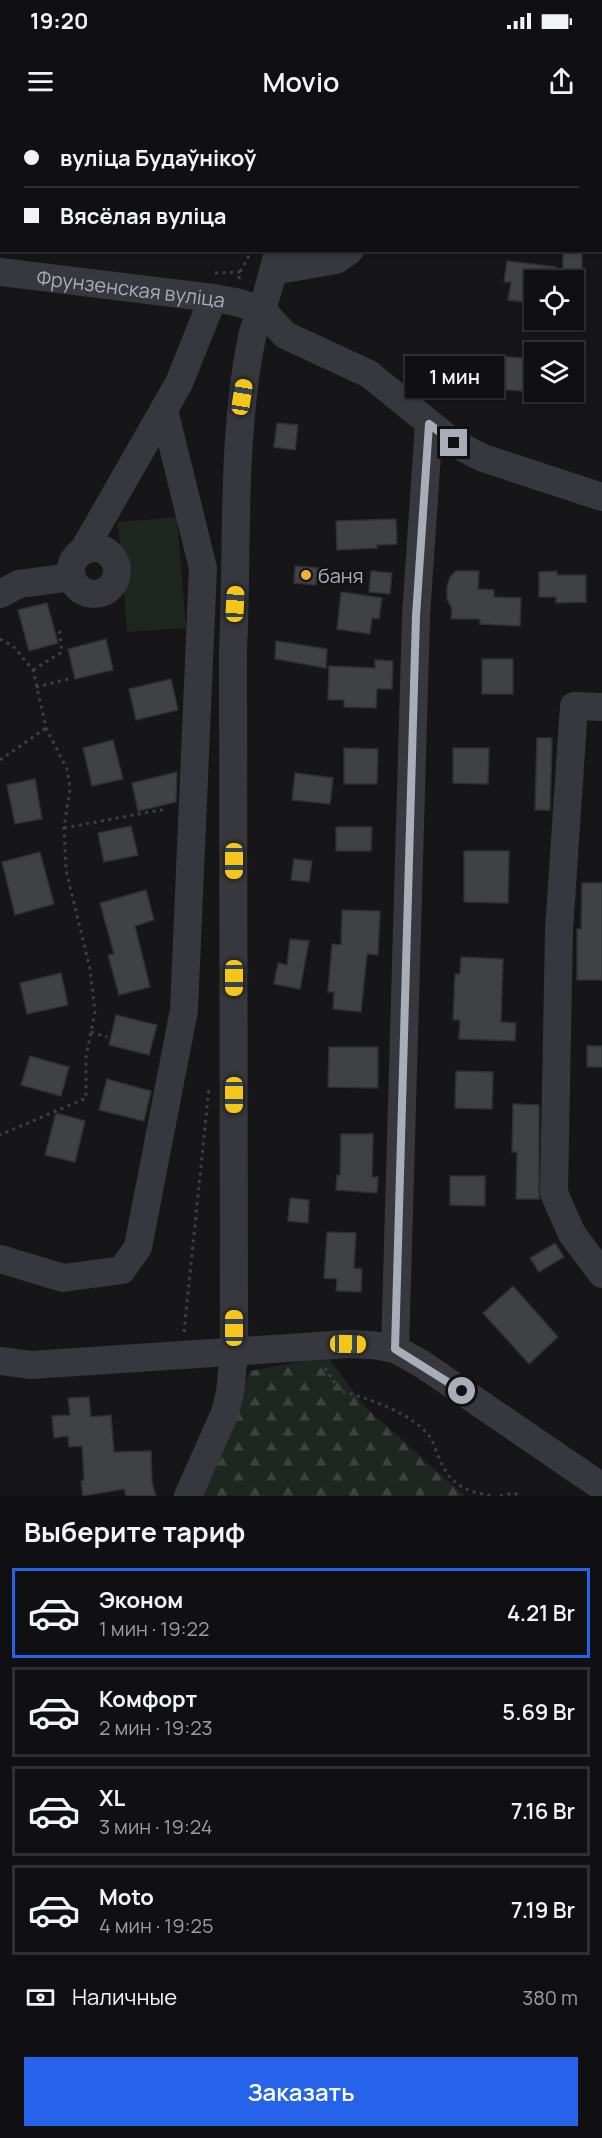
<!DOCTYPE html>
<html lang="ru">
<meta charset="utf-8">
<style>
:root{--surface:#101012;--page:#1e1e20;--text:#f1f3f6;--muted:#9c9d9f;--line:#303032;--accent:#2563eb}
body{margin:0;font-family:Manrope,sans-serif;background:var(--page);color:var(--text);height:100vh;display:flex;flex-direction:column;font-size:22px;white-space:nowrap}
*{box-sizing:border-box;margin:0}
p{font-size:20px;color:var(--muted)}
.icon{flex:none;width:33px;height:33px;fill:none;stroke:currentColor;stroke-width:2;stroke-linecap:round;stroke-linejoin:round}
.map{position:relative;height:1376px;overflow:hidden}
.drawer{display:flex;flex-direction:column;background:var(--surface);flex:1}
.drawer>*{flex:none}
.banner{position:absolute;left:0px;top:0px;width:603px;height:132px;box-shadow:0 2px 4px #0004,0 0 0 2px var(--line);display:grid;align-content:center;height:132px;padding:0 24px;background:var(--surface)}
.buttons{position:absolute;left:524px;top:150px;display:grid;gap:12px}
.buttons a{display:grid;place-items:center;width:60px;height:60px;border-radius:0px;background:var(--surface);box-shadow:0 2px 4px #0004,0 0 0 2px var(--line);font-size:30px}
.end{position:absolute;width:27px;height:27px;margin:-14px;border:8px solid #a8adb8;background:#111;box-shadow:0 0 0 3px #111}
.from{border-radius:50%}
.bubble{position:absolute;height:42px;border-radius:0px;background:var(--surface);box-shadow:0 2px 4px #0004,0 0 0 2px var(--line);font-size:20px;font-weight:600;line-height:42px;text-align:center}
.car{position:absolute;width:18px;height:36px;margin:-18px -9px;border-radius:8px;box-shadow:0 0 4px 2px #0007;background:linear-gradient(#f5c518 24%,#345 0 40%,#f5c518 0 76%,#345 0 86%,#f5c518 0)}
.banner b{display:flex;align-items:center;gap:21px;height:57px;font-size:22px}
.banner b+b{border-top:2px solid var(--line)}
.banner i{width:15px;height:15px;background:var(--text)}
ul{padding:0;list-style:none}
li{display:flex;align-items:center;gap:18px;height:90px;margin:0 12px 9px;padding:0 12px;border:3px solid var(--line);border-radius:0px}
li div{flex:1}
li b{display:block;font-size:22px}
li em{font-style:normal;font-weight:600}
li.current{border-color:var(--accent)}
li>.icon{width:54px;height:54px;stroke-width:1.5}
h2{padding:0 24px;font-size:27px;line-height:72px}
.pay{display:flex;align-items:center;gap:15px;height:66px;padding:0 24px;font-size:22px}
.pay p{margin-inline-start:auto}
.button{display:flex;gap:12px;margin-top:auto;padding:12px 24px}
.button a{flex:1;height:69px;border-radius:0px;background:var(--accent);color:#fff;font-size:24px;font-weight:600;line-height:69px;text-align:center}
.status{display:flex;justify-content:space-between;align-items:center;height:42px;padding:0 30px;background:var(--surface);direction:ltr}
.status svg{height:16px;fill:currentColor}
header{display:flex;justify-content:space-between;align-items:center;height:78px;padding:0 24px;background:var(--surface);font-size:27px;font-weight:600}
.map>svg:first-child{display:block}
</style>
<div class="status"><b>19:20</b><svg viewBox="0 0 49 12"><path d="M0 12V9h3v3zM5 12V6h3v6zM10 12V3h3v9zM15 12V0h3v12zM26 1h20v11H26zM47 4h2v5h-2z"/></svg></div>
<header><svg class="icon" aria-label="menu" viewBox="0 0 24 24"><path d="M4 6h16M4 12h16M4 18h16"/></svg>Movio<svg class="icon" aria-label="share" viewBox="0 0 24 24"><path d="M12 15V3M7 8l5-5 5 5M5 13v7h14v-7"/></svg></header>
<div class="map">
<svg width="602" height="1376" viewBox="0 0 602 1376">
<defs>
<pattern id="forest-firs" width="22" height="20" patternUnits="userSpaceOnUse" patternTransform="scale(1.5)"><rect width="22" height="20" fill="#1e261f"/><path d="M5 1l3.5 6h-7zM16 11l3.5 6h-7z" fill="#3c433d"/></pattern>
</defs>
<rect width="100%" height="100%" fill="#161618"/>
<path fill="url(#forest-firs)" d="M328,1237L364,1286L465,1376H198L250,1251Z"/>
<path fill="#1e261f" d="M177,397L186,508L127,512L118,402Z"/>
<path fill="#404145" stroke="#303034" stroke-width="1.5" d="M563,130H582V155H563Z
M507,141L556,147L554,160H534V183L508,180L511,162H504Z
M498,236L534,239V272L495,269Z
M277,303L298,305L295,330L274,327Z
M396,399L397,424L377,425V428L337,430L336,401Z
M295,446L318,448L316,465L294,463Z
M371,451L392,453L390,474L369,472Z
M456,451H479L478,469L494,470V477L521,478L520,506L480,504V499H451L452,489L447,479V466L450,457Z
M557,451V455H586V482L556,483V477H539V452Z
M341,472L382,478L379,499L372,498L370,514L337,509Z
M47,483L58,523L29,531L18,490Z
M106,519L113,550L75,559L68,529Z
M276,521L327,529L326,548L275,539Z
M482,539H513V574H482Z
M375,540L393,541L392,569H377L376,588L344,587V580H328L329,546L375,548Z
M171,559L178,590L136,600L129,569Z
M537,618H552L550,690H535Z
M113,620L123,659L92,666L83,628Z
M344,628L378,629L377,664H344Z
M453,628H489L488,664L453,663Z
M177,652L176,682L138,691L132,663Z
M295,653L333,658L330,684L292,680Z
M35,659L42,699L15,704L7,665Z
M131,706L138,735L104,742L98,713Z
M336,707H372L371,731H336Z
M464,731H509L508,783L464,782Z
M40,732L54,784L15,795L2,742Z
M294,739L312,741L309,762L291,760Z
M582,763H602V860H577V809H581Z
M146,770L154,800L135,806L150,867L119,875L108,835L114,834L100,783Z
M342,790L380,791L378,835L367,834L361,892L333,889L334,872H328L332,824L341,825Z
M290,819L309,821L300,869L274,864L278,843L287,845Z
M461,837L503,839L501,902L516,903L515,921L459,919L460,900H453L455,854H460Z
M61,853L68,885L27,894L20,863Z
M116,895L157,905L149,935L109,925Z
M587,926H602V947H587Z
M329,927H378V968L328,967Z
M30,936L69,947L61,976L21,965Z
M456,951L493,952L492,989L455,988Z
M107,959L151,971L144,1001L99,990Z
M513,984L539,985V1079H516L517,1032H512Z
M56,993L85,1001L75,1042L45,1035Z
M341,1014H373L372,1057H378L377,1073L336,1070L337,1055H340Z
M450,1056H485V1086L450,1085Z
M290,1078L309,1080L308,1103L288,1101Z
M327,1112L356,1113L354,1148L362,1149L361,1172L336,1171L337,1159L324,1158Z
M555,1123L564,1137L539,1152L530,1138Z
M513,1166L558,1217L529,1244L483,1193Z
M89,1277L91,1297L111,1295L114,1332L151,1331L152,1362L156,1376H126L124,1369L83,1376L81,1361L84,1360L82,1326L69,1327L68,1316L54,1318L52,1296L70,1295L68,1278Z"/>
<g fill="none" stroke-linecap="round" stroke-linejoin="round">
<path stroke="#3d3f44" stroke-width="3" stroke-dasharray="3 4.5" stroke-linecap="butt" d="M131,0L134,2
M171,0V2
M215,153L240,152
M239,159L240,152L252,130
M0,519L13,526L33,550L46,608L67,649L70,669L64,708L66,750L90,849L95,892L86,936V978L0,1015
M33,550L62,532L59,509
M36,567L69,559
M0,640L46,608
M64,708L166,689
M91,912L107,917
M184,1212L209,968
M325,1248L340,1271C368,1278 412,1293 430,1317C434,1323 436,1332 439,1338C451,1366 464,1371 493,1376
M500,1376L514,1373L520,1376"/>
<g stroke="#37383d" stroke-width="28">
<path d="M318,2V0"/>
<path d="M273,151L336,140L350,130"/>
<path id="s1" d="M0,152L213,178L236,182L262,190L285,215L369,254L454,323L483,338L602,377"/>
<circle cx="94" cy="451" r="23"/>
<path d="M83,431L179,263L213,178"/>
<path d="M0,474L19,464L72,457"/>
<path d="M602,587L574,586L559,810L554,1073L572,1114L602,1154"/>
<path d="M0,1139L63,1158L122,1150L138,1127L184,890L203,448L164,290"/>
<path d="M395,1229L416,496L429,304"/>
<path d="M0,1241L31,1245L348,1224L372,1225L395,1229L422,1244L602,1367"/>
<path d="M188,1376L225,1293L230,1273L234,1232L233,531C238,427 231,320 252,217C253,209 258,200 261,192C268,172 273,151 279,130"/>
</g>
</g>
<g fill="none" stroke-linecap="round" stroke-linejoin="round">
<path stroke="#a8adb8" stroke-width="8" d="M454,323L429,304L416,496L395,1229L462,1271"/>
</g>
<circle fill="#f2b134" stroke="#111113" stroke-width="2" cx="306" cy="455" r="6"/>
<g text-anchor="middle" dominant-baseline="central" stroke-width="4.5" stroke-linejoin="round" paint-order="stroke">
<g font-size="20" fill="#a8adb8" stroke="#111113">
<text stroke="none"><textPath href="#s1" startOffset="132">Фрунзенская вуліца</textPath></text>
</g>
<g font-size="20" fill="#a8adb8" stroke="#111113" text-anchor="start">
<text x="318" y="455">баня</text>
</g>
</g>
</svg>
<div class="buttons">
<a><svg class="icon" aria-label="locate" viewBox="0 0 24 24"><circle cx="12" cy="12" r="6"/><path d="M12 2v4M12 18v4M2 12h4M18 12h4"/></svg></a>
<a><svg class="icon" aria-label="layers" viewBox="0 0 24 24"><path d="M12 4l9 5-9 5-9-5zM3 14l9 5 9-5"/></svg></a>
</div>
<i class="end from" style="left:462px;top:1271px"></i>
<i class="end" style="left:454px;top:323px"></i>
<div class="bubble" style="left:405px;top:236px;width:99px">1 мин</div>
<i class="car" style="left:242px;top:277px;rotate:9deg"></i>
<i class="car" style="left:235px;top:484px;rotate:3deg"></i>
<i class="car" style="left:234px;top:741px;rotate:180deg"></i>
<i class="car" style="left:234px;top:858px;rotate:180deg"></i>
<i class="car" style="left:234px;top:975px;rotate:180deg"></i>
<i class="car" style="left:234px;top:1208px;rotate:0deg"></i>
<i class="car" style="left:348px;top:1224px;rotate:91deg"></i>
<div class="banner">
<b><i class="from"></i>вуліца Будаўнікоў</b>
<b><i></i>Вясёлая вуліца</b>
</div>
</div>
<section class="drawer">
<h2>Выберите тариф</h2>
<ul>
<li class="current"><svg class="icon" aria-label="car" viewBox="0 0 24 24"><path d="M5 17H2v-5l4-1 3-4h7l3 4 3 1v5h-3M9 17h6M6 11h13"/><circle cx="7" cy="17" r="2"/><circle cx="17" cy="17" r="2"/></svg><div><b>Эконом</b><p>1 мин · 19:22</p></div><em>4.21 Br</em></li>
<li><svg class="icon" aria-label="car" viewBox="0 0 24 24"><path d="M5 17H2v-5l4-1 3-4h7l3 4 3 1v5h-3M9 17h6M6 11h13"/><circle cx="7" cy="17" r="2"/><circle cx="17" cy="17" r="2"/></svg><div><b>Комфорт</b><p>2 мин · 19:23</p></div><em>5.69 Br</em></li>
<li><svg class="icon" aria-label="car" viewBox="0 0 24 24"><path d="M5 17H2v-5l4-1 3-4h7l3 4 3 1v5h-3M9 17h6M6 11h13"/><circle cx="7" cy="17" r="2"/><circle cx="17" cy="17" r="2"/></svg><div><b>XL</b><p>3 мин · 19:24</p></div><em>7.16 Br</em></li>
<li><svg class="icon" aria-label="car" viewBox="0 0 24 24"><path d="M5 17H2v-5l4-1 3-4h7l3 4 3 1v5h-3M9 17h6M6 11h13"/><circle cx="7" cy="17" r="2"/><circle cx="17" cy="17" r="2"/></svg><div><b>Moto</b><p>4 мин · 19:25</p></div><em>7.19 Br</em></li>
</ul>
<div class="pay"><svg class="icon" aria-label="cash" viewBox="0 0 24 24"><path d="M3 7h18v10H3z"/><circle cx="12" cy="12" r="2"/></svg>Наличные<p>380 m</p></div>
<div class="button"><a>Заказать</a></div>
</section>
